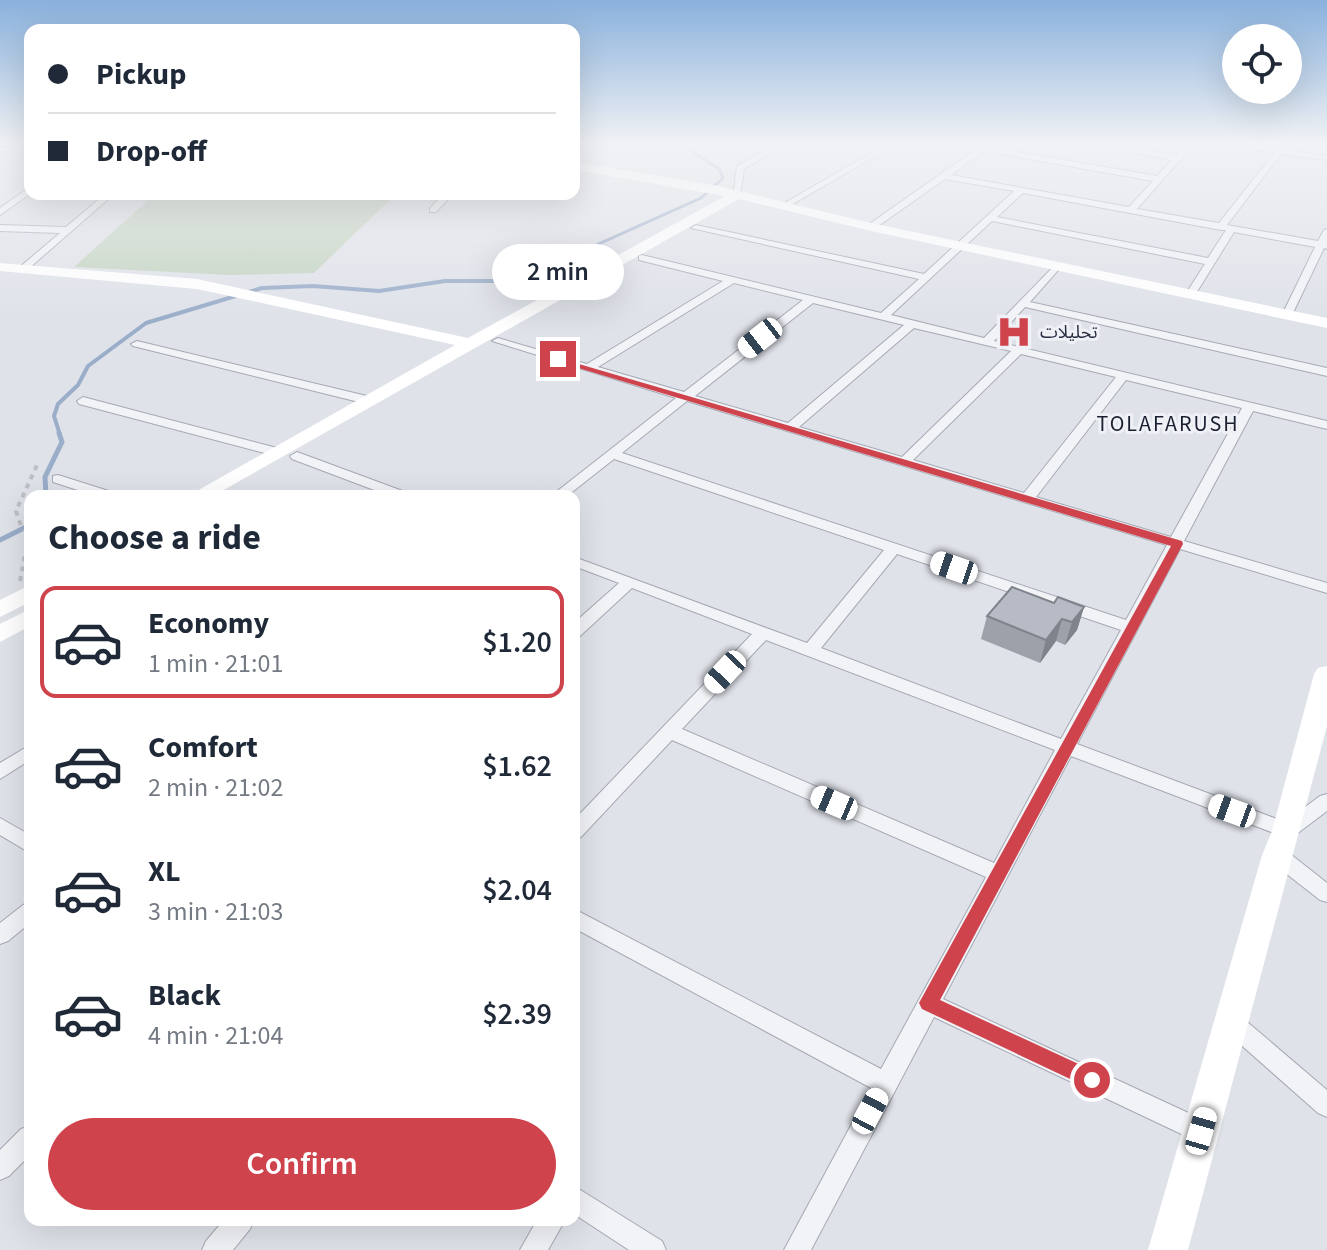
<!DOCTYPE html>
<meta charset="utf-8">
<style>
:root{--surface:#fff;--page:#f2f2f3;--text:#1f2937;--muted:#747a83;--line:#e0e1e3;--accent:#cf434d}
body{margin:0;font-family:"Source Sans 3","Noto Sans Arabic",sans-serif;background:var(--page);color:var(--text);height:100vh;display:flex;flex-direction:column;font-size:30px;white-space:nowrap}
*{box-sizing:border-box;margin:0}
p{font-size:26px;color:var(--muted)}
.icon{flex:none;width:44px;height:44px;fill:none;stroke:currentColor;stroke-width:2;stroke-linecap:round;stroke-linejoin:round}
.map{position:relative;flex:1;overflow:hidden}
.side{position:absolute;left:24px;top:490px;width:556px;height:736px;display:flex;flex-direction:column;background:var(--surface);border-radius:16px;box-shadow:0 8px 32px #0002}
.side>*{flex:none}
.hud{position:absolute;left:24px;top:24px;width:556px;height:176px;border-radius:16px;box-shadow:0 8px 32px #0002;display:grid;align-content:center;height:176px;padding:0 24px;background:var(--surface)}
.tools{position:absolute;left:1222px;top:24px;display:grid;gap:16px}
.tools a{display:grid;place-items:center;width:80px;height:80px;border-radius:50%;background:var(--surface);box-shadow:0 8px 32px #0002;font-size:40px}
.end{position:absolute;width:36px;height:36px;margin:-18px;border:10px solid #cf434d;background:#fff;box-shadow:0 0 0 4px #fff}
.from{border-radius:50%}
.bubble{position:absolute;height:56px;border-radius:28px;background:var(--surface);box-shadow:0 8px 32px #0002;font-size:26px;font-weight:600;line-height:56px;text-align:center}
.car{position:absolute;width:24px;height:48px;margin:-24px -12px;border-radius:10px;box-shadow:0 0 6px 2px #0007;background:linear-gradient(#fff 24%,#345 0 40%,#fff 0 76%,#345 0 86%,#fff 0)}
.hud b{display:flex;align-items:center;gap:28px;height:76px;font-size:30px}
.hud b+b{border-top:2px solid var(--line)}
.hud i{width:20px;height:20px;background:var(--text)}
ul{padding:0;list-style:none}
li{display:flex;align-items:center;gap:24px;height:112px;margin:0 16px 12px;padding:0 8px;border:4px solid transparent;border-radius:16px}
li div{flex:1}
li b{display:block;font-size:30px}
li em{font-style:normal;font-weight:600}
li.selected{border-color:var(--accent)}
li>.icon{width:72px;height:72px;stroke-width:1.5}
h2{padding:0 24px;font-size:36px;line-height:96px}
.primary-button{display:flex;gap:16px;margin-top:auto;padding:16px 24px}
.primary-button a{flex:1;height:92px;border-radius:48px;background:var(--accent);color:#fff;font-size:32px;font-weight:600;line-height:92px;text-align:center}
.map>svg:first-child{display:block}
</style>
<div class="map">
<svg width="1327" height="1250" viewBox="0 0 1327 1250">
<rect width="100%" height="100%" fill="#dfe2e9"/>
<path fill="#c3d3c0" d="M155,194H396L314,273L230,275L74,267Z"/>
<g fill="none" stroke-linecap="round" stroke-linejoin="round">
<path stroke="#9aadc9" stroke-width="3" d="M536,272L701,198L723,178L719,169L693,152L700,144"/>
<path stroke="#9aadc9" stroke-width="4" d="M60,435L54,416L58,404L78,385L88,366L146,323L262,288L313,286L379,291L445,281H516L541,270"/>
<path stroke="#9aadc9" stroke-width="5" d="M46,496L45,477L62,442L59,433
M0,540L30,525"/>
<g stroke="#a4a9b3" stroke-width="2">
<path id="street" d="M778,144H787L744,169L740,195L733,197L737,166Z
M887,144H896L786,208L779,206Z
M952,144L983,146L1157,176L1172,160L1088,144H1105L1176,155L1186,144H1194L1137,209L1219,223L1274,153L1228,144H1246L1327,156V160L1281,154L1227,225L1318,241L1324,230L1327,229V249L1324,248L1291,317L1282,315L1315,247L1234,232L1195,295L1190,298L1185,295L1205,264L992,221L891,315L984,338L1057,263L1060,264V268L1030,302L1327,368V376L1025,307L994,341L1327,421V429L1253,411L1184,541L1327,583V593L1180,549L1077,744L1285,822L1320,796L1327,794V811L1294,836L1287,838L1071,756L943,999L1210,1123L1213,1131L1210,1139L1201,1143L1192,1139L934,1017L811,1250H784L871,1088L574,928V909L881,1069L986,877L672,740L581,837L574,840V820L752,634L632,588L580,636L574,637V623L619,583L574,566V557L807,643L884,550L614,459L567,496H551L676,398L492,341L498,338L587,364L723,281L639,260V256L642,255L881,313L919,279L691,228L696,225L924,274L1014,191L945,179L874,229H868V225L975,150ZM984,151L1153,181L1129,207L951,175ZM1023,193L1221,230H1226L1208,258L997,217ZM734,283L803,300L684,392L598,367ZM813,303L904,325L788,423L695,396ZM914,328L1011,351L902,457L799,427ZM1021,354L1116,377L1024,493L913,460ZM1126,380L1242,408L1171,537L1036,497ZM687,401L1167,545L1126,620L622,453ZM897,554L1121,630L1061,739L821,648ZM766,640L1055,750L994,863L682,729Z
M0,147L30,148V152L0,151Z
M30,187V194L0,215V208Z
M105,194H114L27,270H21V266L60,233L0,231V225L66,227Z
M444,194H453L436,212H430V208Z
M137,341L371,397L373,400L367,404L133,346L131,344Z
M83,397L281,449L283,452L276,456L79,404L77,401Z
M297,452L408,493L410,496H390L292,459L290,456Z
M58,475L115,493L117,496H96L53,482V476Z
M30,745V760L0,779V763Z
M0,818L30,835V853L0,835Z
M1277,847L1284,849L1327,883V902L1320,900L1270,861L1267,855L1270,849Z
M30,902V923L8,941L0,944V923L23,905Z
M1231,1012L1239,1015L1327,1090V1117L1318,1113L1223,1029L1220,1022L1223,1015Z
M30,1126V1155L9,1176L0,1180V1150L21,1129Z
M574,1186L662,1241L666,1250H629L574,1214Z
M224,1220H254L250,1229L233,1250H202L206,1241Z
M537,1220H565L548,1250H520Z"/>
</g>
<path stroke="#bdc0c7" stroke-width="4" stroke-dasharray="5 5" stroke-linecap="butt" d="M20,581L29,534L21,526L16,511L37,465"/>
<use href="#street" fill="#f2f3f7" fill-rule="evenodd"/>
<path fill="#fff" fill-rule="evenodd" d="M574,162L718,186L871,223L1327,318V328L871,231L739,199L213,496H188L455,345L197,289L0,271V263L197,279L468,338L725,196L574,170Z
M30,585V602L0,617V600Z
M30,609V626L0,642V624Z
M1327,666V726L1188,1250H1148L1262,855L1272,831L1314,674L1318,668Z"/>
</g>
<path fill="#9da1aa" d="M1054,603L1084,607L1077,630L1065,645L1056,641L1040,663L981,639L987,616Z"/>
<path fill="#7f838b" d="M1084,607L1077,630L1065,645L1072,622Z
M1062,619L1056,641L1040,663L1046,640Z"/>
<path fill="#b6bbc6" stroke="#7f838b" stroke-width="2" d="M1012,587L1054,603L1058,597L1084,607L1072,622L1062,619L1046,640L987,616Z"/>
<linearGradient id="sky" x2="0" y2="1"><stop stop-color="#89b1dc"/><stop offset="0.45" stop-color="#f1f2f5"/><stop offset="1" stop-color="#f1f2f5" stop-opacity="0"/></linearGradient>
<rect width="1327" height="319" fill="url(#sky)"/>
<path fill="#cf434d" d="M555,357L1182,541L1183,544L940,1000L1098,1073L1101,1080L1098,1086L1092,1089L1085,1086L922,1009L919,1003L1171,546L555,361Z"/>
<defs>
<g id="hospital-bare" transform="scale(2.76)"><path d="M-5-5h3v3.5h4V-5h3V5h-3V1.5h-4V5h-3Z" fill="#cf434d" stroke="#eff1f6" stroke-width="2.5" paint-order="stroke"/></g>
</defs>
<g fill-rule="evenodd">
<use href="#hospital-bare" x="1014" y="332"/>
</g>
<g text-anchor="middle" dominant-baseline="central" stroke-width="6" stroke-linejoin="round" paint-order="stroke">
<g font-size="18" fill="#282f40" stroke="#eff1f6" text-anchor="start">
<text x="1040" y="332">تحلیلات</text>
</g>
<g font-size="22" letter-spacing="2" fill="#1a2031" stroke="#eff1f6">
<text x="1168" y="424">TOLAFARUSH</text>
</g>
</g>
</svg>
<div class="tools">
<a><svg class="icon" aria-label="locate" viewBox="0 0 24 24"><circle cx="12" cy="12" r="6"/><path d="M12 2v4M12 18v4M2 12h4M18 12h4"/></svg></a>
</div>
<i class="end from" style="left:1092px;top:1080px"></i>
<i class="end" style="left:558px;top:359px"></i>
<div class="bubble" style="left:492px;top:244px;width:132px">2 min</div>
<i class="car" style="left:760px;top:338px;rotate:232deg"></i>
<i class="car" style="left:954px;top:568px;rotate:289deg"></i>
<i class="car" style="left:725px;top:672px;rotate:223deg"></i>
<i class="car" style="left:834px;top:803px;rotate:293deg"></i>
<i class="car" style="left:1232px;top:811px;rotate:290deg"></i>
<i class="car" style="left:870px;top:1111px;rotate:28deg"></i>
<i class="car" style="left:1201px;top:1131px;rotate:16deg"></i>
<div class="hud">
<b><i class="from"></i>Pickup</b>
<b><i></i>Drop-off</b>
</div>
<section class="side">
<h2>Choose a ride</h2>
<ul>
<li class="selected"><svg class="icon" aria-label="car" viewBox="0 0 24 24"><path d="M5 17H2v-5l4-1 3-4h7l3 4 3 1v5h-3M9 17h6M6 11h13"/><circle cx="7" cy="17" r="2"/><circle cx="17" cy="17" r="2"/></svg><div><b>Economy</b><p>1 min · 21:01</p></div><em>$1.20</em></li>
<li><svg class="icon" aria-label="car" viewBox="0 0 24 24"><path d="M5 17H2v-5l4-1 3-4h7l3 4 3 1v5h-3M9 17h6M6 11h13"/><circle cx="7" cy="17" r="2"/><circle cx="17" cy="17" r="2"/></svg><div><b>Comfort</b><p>2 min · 21:02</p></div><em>$1.62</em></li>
<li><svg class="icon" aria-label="car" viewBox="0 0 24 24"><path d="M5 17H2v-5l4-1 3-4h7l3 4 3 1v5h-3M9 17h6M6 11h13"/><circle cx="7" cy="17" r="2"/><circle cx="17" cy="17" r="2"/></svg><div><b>XL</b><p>3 min · 21:03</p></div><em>$2.04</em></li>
<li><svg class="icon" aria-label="car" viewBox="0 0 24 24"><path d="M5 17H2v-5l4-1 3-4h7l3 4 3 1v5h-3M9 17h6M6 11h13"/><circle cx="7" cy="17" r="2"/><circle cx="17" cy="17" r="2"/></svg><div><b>Black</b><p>4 min · 21:04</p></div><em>$2.39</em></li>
</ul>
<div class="primary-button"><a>Confirm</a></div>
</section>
</div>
